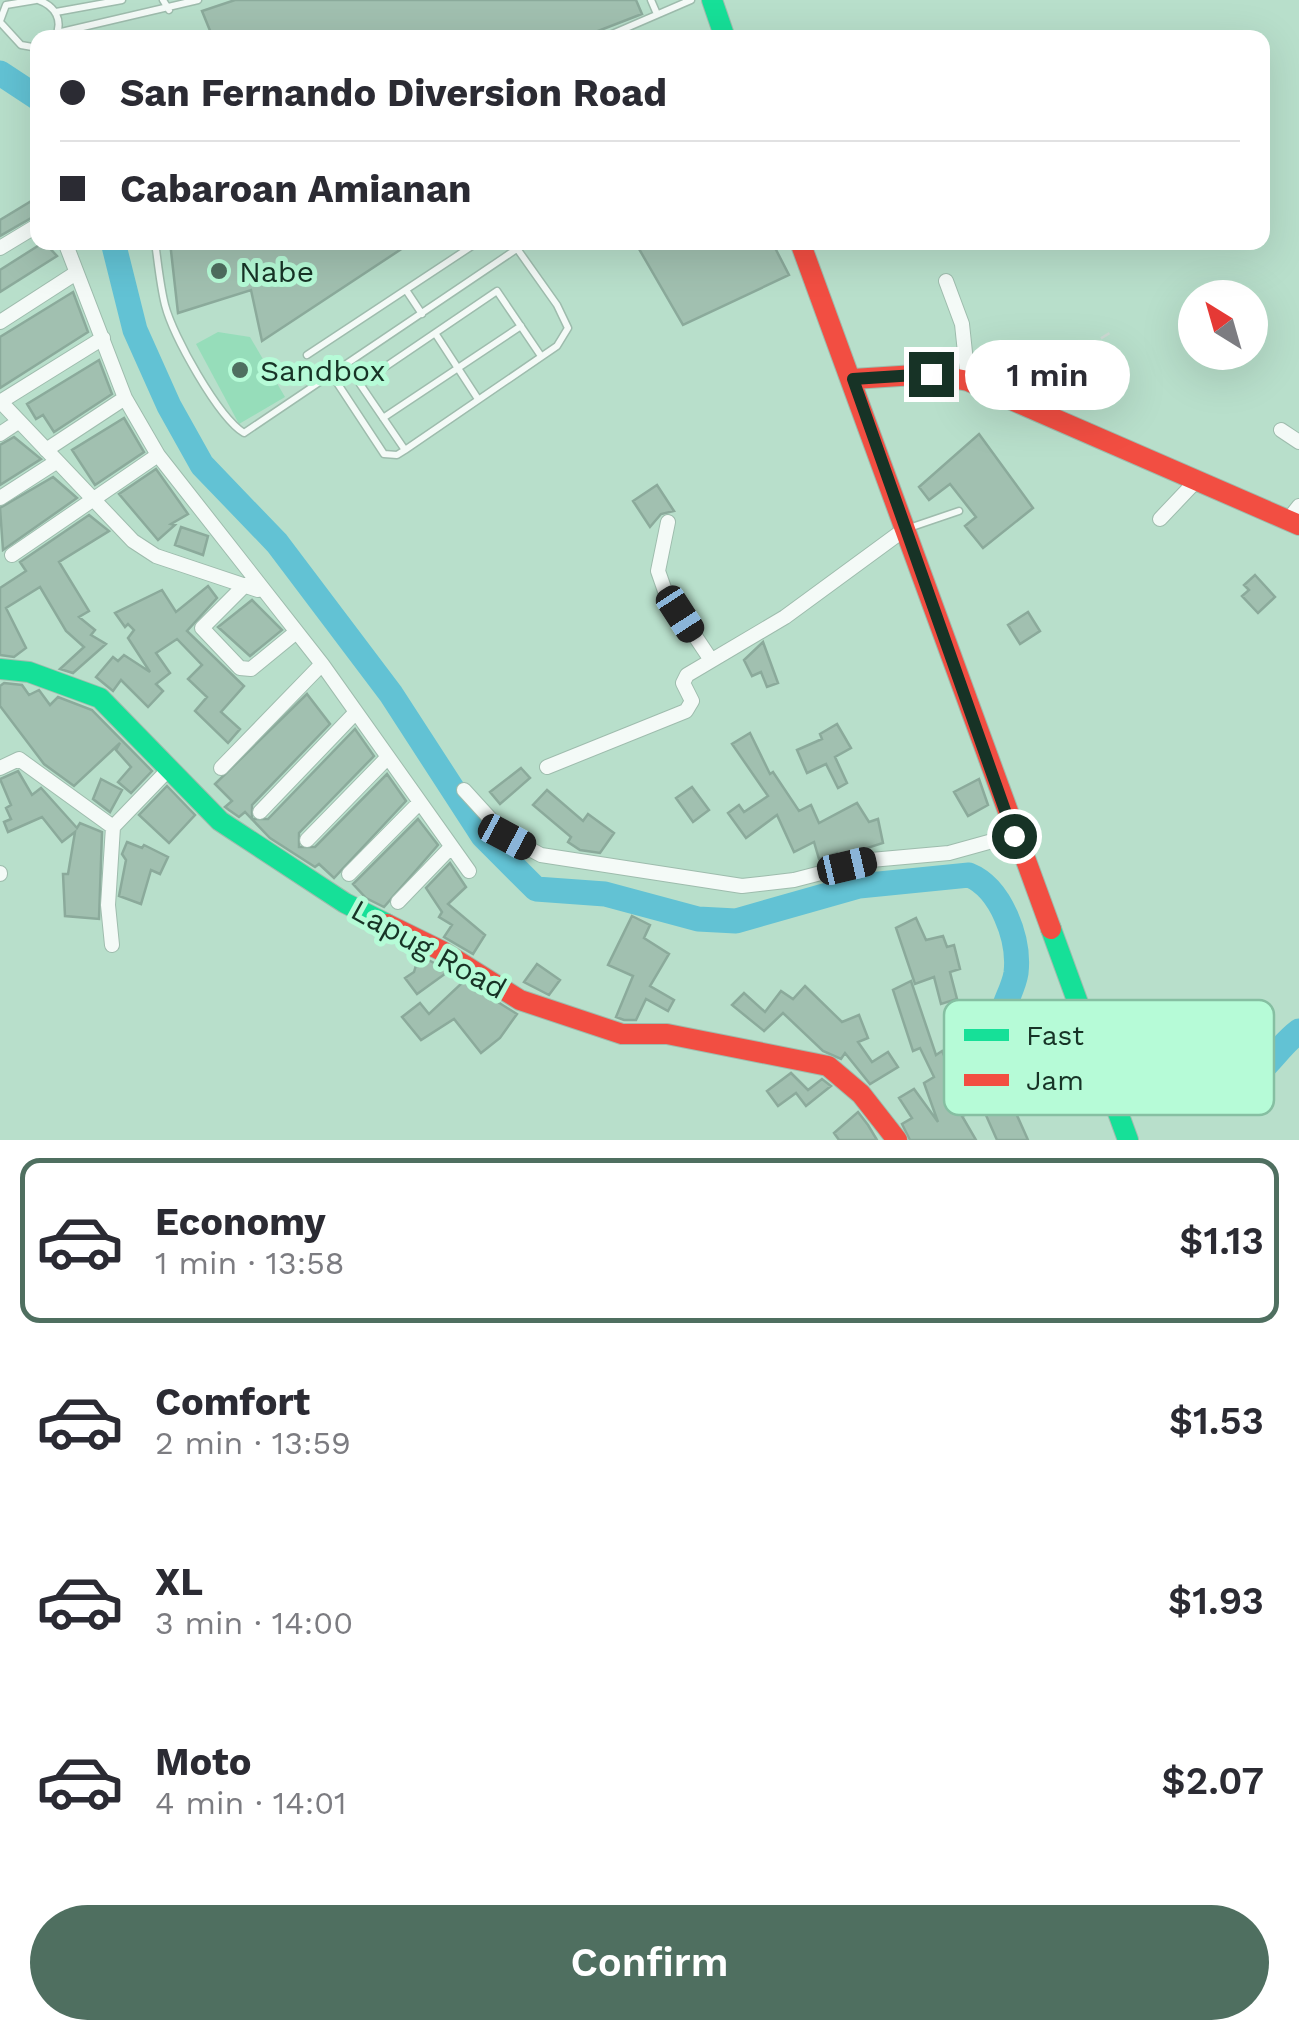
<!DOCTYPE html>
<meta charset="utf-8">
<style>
:root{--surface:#fff;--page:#f7f7f7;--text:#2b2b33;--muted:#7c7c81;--line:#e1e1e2;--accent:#4f6f60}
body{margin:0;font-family:"Work Sans",sans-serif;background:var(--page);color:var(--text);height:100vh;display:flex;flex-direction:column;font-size:38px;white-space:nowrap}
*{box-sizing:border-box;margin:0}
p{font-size:32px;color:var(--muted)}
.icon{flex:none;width:55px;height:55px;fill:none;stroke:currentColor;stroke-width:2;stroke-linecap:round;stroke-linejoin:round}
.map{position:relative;height:1140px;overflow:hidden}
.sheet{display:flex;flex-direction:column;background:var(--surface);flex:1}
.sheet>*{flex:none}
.top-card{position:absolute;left:30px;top:30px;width:1240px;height:220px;border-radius:20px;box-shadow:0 10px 40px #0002;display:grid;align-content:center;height:220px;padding:0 30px;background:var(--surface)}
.needle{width:65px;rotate:323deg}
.tools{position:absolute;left:1178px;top:280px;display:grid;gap:20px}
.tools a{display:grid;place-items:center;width:90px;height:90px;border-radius:50%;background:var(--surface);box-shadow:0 10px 40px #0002;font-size:50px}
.end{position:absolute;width:45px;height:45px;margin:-22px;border:12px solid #173326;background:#fff;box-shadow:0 0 0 5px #fff}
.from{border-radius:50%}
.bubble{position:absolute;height:70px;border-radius:35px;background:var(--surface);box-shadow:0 10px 40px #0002;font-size:32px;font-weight:600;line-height:70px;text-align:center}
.car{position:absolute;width:30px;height:60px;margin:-30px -15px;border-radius:12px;box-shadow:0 0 8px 2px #0007;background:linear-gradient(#222 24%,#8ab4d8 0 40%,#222 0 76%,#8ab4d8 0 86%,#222 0)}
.top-card b{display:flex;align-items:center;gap:35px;height:95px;font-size:38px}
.top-card b+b{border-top:2px solid var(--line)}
.top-card i{width:25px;height:25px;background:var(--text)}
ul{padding:18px 0 0;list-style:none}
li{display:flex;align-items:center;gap:30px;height:165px;margin:0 20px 15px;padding:0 10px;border:5px solid transparent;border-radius:20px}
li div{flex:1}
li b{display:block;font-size:38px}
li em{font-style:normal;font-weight:600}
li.active{border-color:var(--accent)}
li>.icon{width:90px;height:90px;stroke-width:1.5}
.button{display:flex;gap:20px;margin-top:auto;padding:20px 30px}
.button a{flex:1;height:115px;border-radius:60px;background:var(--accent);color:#fff;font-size:40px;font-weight:600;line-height:115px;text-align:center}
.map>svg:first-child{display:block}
</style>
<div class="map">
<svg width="1299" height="1140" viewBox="0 0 1299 1140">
<rect width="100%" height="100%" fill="#b8dfcb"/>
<path fill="#96ddba" d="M218,332L250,337L285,397L239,424L196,344Z"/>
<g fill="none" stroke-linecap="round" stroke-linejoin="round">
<path stroke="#62c2d4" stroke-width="25" d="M0,73L38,98
M113,242L135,330L169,406L202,465L277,543L391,694L483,836L536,889L605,894L698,919L736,921L859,886L969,875C1001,888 1020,939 1016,973C1013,993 997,1011 1002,1032C1021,1110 1177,1108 1236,1086C1264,1076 1276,1048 1299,1031"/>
</g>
<path fill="#a1c0b0" stroke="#8baa9b" stroke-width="2.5" d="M235,0H636L642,14L580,38H213L202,11Z
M38,197V214L0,236V220Z
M44,242L57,256L0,292V270Z
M170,242H412L262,341L251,290L178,313Z
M635,242H772L789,275L683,325Z
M73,292L88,332L0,388V337Z
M99,360L112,394L54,432L43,415L36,419L27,404Z
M124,418L144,452L95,485L72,450Z
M979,434L1033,508L983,548L965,526L976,517L950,484L929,500L919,487Z
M14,437L41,459L0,485V445Z
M156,469L188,514L171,524L175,525L158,540L119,494Z
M53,477L77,498L3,550L0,508Z
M657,485L674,511L661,514L650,527L633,501Z
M89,515L109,531L59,562L89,611L79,617L95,630L91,635L106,644L73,673L60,669L84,647L66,631L40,587L6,608L26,648L14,657L0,655V588L26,571L20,562Z
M181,527L208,536L203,555L175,545Z
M1255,575L1275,597L1258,613L1242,596L1249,590L1244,585Z
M208,586L217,598L187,631L244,686L221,712L240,729L228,743L195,711L207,697L188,679L202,665L177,639L156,653L170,673L156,684L163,691L148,707L121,680L113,691L96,677L113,657L118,661L124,655L150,672L128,638L134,630L128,624L125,627L115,613L162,590L176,612Z
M252,600L282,630L250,656L218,627Z
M1028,612L1040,631L1020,644L1008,625Z
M763,642L778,683L767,687L761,672L752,676L744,660Z
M4,683L22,685L29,695L39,690L50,705L58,697L92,710L152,771L131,793L118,782L131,767L116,750L120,743L74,786L44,764L0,706V686Z
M307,694L330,724L252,805V819H268L355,729L374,756L299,833V847H315L387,774L406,801L334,878L319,864L315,867L270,838L245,812L239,817L229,810L225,807L232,801L215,784Z
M837,724L851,748L835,757L847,783L838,788L826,764L807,773L797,750L822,739L820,734Z
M750,733L770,774L773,772L799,811L811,805L819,823L857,803L869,822L878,819L883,843L839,857L837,853L819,859L814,842L794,852L777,815L746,838L728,813L739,805L744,812L768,796L732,744Z
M521,768L530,778L500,804L490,792Z
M18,771L32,795L41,788L77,828L80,823L102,832L99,919L65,916L63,874H68L75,832L62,842L42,817L8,832L4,822L11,819L6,808L11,805L0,779Z
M101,779L122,790L110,812L93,799Z
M979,779L988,805L968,816L954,792Z
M167,786L195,815L169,843L139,815Z
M692,787L709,810L693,822L676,798Z
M547,790L583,821L588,814L614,833L600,853L580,850L568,842L571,837L533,805Z
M418,819L438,845L384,907L366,898L353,884Z
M127,842L142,848L144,845L168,857L160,874L151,870L141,904L119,896L126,860L122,854Z
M450,863L466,887L448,904L485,935L473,954L444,937L452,925L439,917L442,912L426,888Z
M632,916L650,925L644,938L669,954L650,986L674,1000L668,1011L646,999L636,1020H624L616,1017L633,976L608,965Z
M916,918L926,940L943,936L947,947L954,945L960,969L950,972L957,999L941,1004L934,977L915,984L896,928Z
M419,955L449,971L417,994L405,978L414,972Z
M537,964L560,980L549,995L524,982Z
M464,981L517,1014L500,1038L481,1053L454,1019L421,1040L402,1017L420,1003L429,1014Z
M911,981L936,1055L942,1051L947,1062L956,1059L953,1048L973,1039L988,1076L970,1083L981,1108L962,1116L976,1140H910L902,1124L912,1118L899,1098L914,1089L938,1122L924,1083L934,1077L920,1048L913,1051L893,990Z
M805,986L842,1022L859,1015L868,1038L858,1042L872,1062L888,1052L898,1067L870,1084L845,1053L841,1059L823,1051L783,1013L764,1031L732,1005L744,993L765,1012L781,991L793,999Z
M1014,1072L1024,1097L1011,1102L1028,1140H997L981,1104L999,1096L992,1080Z
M791,1073L808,1090L822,1079L831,1086L806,1106L796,1093L778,1106L767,1091Z
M858,1112L868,1125L877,1140H839L834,1133Z"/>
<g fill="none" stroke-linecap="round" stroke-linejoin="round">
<g stroke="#9ebcad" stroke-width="9">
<path id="lane" d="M38,0C55,6 64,20 55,38
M163,0L169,10
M651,0L657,14
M56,12L122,0
M0,21L6,5L36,0
M0,22L21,45L38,48
M57,33L198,0
M603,38L691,0
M155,242C158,263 160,285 165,305C173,336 218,417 244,433L527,242
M406,290L422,314
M435,333L478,399
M307,355L478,242
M332,375L384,454L397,455L405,450L557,346L568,328L557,305L518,250
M383,418L521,326
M405,450L360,384L497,291L541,356
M909,528L959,511"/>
</g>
<g stroke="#9ebcad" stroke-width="16">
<path id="street" d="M65,242L125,398L158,455L322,664L469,871
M0,248L38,225
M946,281L962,324L968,381
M0,322L76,273
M0,401L133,541L156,556L258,590
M0,402L103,338
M1281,430L1299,442
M0,434L18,422
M46,450L125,398
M0,498L56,462
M1160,519L1197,480
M1288,520L1299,506
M668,522L658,571L665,591L711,660
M12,555L158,455
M245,585L202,628L240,668L251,669L295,633
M547,767L686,711L692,701L683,683L687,675L785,617L905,529
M0,768L19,759L113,827L108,905L112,945
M221,768L322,664
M464,790L507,837L541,855L742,886L794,880L871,860L949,853L1014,835
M260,812L356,712
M113,827L169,769
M307,840L387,758
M0,873V874
M349,874L419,803
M398,902L451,847"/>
</g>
<g stroke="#9ebcad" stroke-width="22">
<path id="fast" d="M712,0L725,38
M0,669L29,672L100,698L220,821L345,903L387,924
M1051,929L1128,1140"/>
</g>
<g stroke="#9ebcad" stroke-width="22">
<path id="jam" d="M800,242L1051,929
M853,379L931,374L968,381L1299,525
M387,924L442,951L520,1000L622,1034H667L828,1066L861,1094L897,1140"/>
</g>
<path stroke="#ccdad3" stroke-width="2.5" stroke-dasharray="10 5" stroke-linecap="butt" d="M1024,385L1113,331"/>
<use href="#lane" stroke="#f4faf7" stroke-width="6"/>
<use href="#street" stroke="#f4faf7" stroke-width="14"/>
<use href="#fast" stroke="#16e098" stroke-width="20"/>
<use href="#jam" stroke="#f24e42" stroke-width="20"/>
</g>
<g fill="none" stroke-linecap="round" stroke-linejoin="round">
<path stroke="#173326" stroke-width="12" d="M931,374L853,379L1014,836"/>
</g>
<g fill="#4f6f60" stroke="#b6fbd7" stroke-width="4">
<circle cx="219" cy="271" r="10"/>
<circle cx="240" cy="370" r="10"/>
</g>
<g text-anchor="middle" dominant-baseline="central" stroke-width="10" stroke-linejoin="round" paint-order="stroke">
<g font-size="30" fill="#173326" stroke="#b6fbd7" text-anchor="start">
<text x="239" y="271">Nabe</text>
<text x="260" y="370">Sandbox</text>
</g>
<g font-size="30" fill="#173326" stroke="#b6fbd7">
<text transform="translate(429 949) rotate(29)">Lapug Road</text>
</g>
</g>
<rect x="944" y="1000" width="330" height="115" rx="15" fill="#b6fbd7" stroke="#86bfa2" stroke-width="2.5"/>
<rect x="964" y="1029" width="45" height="12" fill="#16e098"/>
<rect x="964" y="1074" width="45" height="12" fill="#f24e42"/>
<g font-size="28" fill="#173326">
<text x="1026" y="1045">Fast</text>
<text x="1026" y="1090">Jam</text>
</g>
</svg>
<div class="tools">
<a><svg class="needle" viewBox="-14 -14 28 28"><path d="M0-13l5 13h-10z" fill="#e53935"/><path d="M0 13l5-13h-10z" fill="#7c7c81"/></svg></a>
</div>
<i class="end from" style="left:1014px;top:836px"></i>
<i class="end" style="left:931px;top:374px"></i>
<div class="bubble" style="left:965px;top:340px;width:165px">1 min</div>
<i class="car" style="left:680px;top:614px;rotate:147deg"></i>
<i class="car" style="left:507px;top:837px;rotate:118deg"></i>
<i class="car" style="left:847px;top:866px;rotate:77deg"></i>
<div class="top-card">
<b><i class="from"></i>San Fernando Diversion Road</b>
<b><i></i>Cabaroan Amianan</b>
</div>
</div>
<section class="sheet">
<ul>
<li class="active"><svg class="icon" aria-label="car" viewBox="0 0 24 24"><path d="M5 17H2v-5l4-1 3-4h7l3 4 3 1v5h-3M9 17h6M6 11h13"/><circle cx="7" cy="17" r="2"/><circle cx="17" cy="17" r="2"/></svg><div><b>Economy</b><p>1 min · 13:58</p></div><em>$1.13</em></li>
<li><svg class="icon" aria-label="car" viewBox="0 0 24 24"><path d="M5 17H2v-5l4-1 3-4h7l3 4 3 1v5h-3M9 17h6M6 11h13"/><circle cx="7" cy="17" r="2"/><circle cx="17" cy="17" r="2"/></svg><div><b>Comfort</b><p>2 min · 13:59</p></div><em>$1.53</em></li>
<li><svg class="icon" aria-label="car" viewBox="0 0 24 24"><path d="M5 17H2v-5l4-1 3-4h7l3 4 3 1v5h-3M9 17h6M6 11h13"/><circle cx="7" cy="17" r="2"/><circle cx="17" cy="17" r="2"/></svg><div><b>XL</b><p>3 min · 14:00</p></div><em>$1.93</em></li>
<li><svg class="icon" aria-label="car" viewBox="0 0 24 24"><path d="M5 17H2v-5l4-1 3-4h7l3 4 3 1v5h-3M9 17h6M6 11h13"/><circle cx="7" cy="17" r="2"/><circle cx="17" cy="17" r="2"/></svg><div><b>Moto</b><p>4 min · 14:01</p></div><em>$2.07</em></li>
</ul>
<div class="button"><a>Confirm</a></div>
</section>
